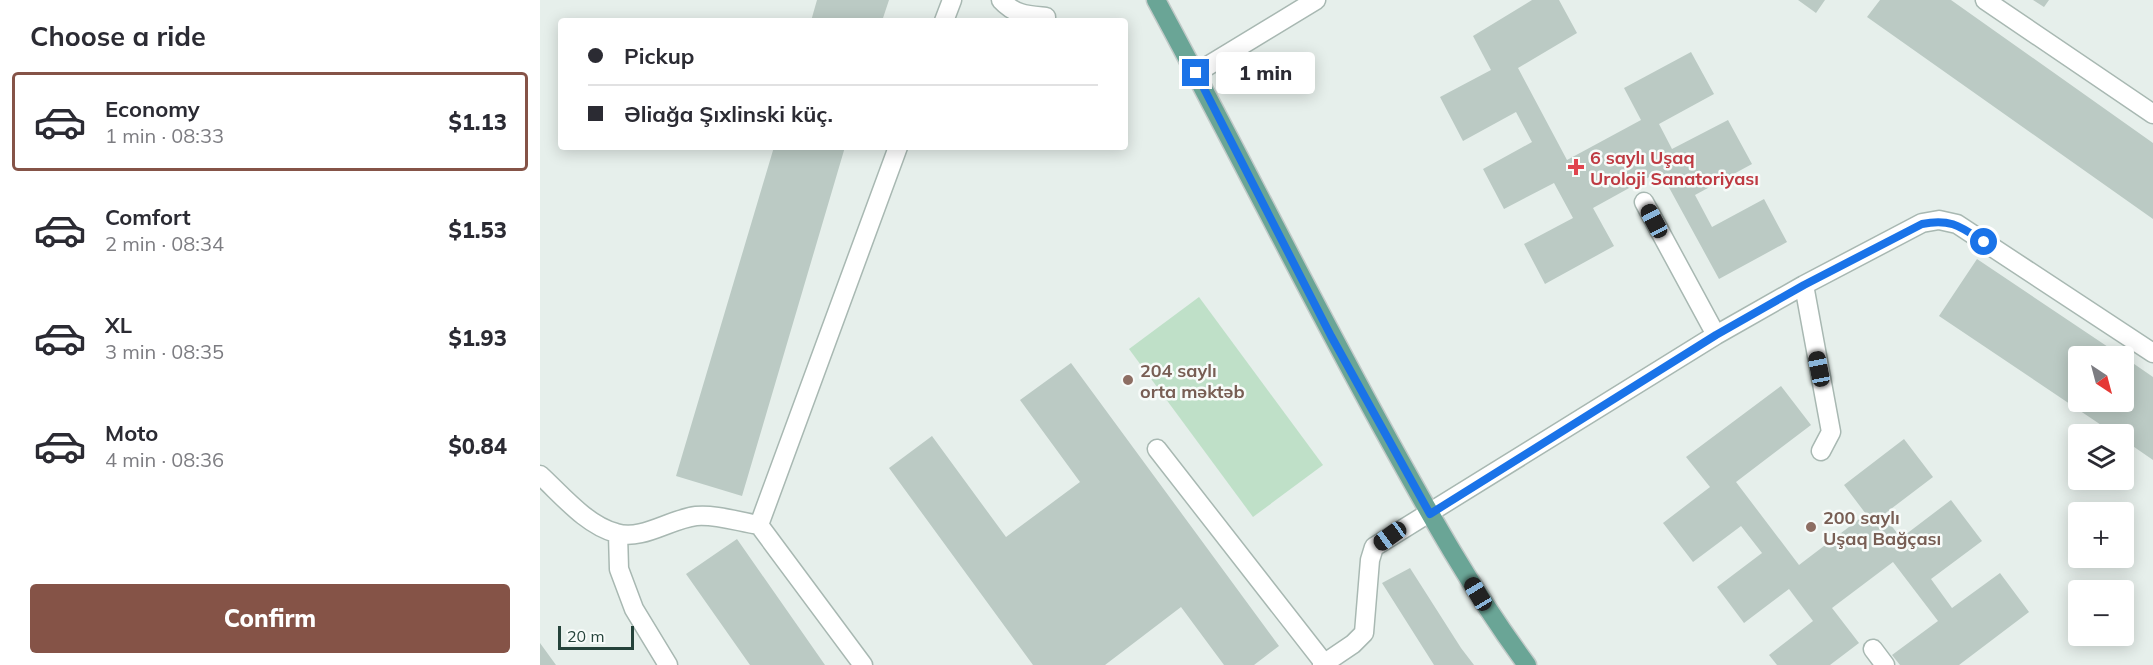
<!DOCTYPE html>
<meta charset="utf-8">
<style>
:root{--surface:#fff;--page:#f7f7f7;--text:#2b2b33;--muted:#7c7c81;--line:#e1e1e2;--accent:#855347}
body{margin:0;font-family:Mulish,sans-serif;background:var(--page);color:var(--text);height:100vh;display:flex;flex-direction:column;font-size:22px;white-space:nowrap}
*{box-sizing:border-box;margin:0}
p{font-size:20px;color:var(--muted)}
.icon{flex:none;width:33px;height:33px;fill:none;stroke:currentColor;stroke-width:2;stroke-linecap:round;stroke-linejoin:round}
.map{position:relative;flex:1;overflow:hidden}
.panel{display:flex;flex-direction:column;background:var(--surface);width:540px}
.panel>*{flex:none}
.top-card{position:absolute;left:18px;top:18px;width:570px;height:132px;border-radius:6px;box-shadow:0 3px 15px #0003;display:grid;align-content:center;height:132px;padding:0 30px;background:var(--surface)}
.needle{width:39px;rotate:144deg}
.controls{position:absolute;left:1528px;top:346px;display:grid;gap:12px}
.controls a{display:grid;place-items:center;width:66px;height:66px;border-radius:6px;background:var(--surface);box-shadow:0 3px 15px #0003;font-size:30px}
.scale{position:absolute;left:18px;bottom:15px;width:76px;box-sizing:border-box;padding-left:6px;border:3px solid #24423a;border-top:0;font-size:16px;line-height:21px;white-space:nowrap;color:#24423a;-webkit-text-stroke:4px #f7fbf9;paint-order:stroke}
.end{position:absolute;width:27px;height:27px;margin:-14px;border:8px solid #1a73e8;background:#fff;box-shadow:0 0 0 3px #fff}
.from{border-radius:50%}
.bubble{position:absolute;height:42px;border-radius:6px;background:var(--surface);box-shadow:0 3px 15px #0003;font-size:20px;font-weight:800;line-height:42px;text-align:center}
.car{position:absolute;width:18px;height:36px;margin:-18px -9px;border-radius:8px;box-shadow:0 0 4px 2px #0007;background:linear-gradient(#222 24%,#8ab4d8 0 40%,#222 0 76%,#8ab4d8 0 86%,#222 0)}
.top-card b{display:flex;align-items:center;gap:21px;height:57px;font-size:22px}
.top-card b+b{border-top:2px solid var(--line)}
.top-card i{width:15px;height:15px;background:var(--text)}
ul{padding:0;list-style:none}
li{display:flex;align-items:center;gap:18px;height:99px;margin:0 12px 9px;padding:0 18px;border:3px solid transparent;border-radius:6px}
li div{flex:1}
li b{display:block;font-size:22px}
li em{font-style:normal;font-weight:800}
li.current{border-color:var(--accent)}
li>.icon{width:54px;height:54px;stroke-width:1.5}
h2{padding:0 30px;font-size:27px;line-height:72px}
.button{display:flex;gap:12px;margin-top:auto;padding:12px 30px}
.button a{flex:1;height:69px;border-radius:6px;background:var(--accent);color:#fff;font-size:24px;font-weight:800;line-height:69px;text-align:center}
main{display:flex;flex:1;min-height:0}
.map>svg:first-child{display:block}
</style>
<main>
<section class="panel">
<h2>Choose a ride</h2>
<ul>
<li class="current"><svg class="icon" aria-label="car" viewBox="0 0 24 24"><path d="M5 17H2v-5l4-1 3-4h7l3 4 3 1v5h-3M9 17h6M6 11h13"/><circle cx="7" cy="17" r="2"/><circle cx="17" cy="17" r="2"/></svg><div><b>Economy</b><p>1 min · 08:33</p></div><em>$1.13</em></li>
<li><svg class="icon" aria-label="car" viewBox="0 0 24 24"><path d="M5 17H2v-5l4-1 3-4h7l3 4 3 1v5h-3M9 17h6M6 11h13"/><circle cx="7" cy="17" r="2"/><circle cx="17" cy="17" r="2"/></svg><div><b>Comfort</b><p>2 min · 08:34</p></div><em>$1.53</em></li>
<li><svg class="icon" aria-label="car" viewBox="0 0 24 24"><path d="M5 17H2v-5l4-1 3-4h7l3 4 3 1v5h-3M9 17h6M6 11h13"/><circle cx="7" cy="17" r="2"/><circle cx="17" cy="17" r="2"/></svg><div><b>XL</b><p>3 min · 08:35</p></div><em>$1.93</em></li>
<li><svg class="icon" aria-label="car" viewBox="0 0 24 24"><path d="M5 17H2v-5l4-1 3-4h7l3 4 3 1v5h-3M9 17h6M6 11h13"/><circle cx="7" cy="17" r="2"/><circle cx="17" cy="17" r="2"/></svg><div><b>Moto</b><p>4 min · 08:36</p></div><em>$0.84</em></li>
</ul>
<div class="button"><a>Confirm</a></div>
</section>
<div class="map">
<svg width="1613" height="665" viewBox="0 0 1613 665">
<rect width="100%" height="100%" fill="#e6efeb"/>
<path fill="#bfe0c8" d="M659,297L783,465L713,517L589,349Z"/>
<path fill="#bbcac4" d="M277,0H349L342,21H271Z
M992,0H1019L1037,33L978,68L1027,160L1101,120L1084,88L1151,52L1174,94L1119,124L1132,149L1188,120L1212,164L1155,195L1172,227L1224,199L1247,242L1179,279L1120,171L1053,208L1074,246L1005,284L984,244L1033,218L1014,183L964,209L943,169L992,142L976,112L923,141L900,97L951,70L933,36Z
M1258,0H1285L1276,13Z
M1340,0H1411L1613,143V219L1327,17Z
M1493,0H1509L1504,7Z
M234,147H305L202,496L136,476Z
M1437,259L1583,357H1539V402H1584V357L1613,377V460L1584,440V435H1576L1399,316Z
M531,363L739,646L714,665H684L641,607L565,665H493L349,468L392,436L466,537L540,482L480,400Z
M1241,386L1271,425L1196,482L1259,565L1326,514L1304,485L1364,439L1393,477L1343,515L1361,538L1411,500L1442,541L1391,579L1412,608L1460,573L1489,612L1419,665H1360L1352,655L1398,621L1353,562L1292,608L1319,643L1290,665H1237L1229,655L1273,621L1249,589L1204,623L1177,587L1222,553L1201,526L1153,562L1123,523L1170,487L1146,457Z
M197,539L285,665H210L146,574Z
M870,568L921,648L934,665H894L842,583Z
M0,643L16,665H0Z"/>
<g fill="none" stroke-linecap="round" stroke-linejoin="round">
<g stroke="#a8b8b2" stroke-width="21">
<path id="minor" d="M461,0C475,15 487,15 506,17
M1445,0L1613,114
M404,21L412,0
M656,73L776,0
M1104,202L1176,335
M1264,285L1291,432L1281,451
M617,449L784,663
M0,475C22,495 46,525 76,533C102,541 130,519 156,516C176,514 199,522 219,525L323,665
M219,525L358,147
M78,534L79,569L94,609L128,665
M1333,649L1345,665
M782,665L813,644L824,633L830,560L834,547L1176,335L1264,285L1382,223L1399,220L1417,224L1613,353"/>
</g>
<g stroke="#c2cac8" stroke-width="21">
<path id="major" d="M616,0C694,144 766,290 845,433C889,513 933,592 987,665"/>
</g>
<use href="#minor" stroke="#fff" stroke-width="18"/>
<use href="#major" stroke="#6aa596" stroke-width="18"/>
</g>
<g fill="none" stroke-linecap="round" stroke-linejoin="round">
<path stroke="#1a73e8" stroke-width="8" d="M656,73L791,336L890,514L1176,335L1264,285L1382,224C1411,218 1421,227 1444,242"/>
</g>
<path fill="#e0444e" stroke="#f7fbf9" stroke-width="2" d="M1033 158h6v6h6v6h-6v6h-6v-6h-6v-6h6z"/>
<g fill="#8d6e63" stroke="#f7fbf9" stroke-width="2">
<circle cx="588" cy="380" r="6"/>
<circle cx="1271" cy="527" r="6"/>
</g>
<g text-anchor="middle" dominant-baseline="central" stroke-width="5" stroke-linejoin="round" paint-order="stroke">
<g font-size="18" font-weight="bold" fill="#be3a42" stroke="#f7fbf9" text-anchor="start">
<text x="1050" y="157">6 saylı Uşaq<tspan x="1050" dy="21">Uroloji Sanatoriyası</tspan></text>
</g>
<g font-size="18" font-weight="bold" fill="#785e54" stroke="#f7fbf9" text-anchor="start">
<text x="600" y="370">204 saylı<tspan x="600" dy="21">orta məktəb</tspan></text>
<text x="1283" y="517">200 saylı<tspan x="1283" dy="21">Uşaq Bağçası</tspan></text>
</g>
</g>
</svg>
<div class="controls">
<a><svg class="needle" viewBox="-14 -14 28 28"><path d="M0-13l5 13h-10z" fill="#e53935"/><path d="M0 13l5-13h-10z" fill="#7c7c81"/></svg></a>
<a><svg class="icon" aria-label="layers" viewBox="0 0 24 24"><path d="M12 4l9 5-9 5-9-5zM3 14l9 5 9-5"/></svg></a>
<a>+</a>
<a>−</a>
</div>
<div class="scale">20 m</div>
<i class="end from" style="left:1444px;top:242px"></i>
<i class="end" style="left:656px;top:73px"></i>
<div class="bubble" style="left:676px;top:52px;width:99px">1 min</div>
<i class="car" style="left:1114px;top:221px;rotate:332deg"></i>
<i class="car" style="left:1279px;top:369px;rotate:349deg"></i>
<i class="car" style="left:850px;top:536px;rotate:234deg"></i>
<i class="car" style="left:938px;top:594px;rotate:329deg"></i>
<div class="top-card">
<b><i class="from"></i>Pickup</b>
<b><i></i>Əliağa Şıxlinski küç.</b>
</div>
</div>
</main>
